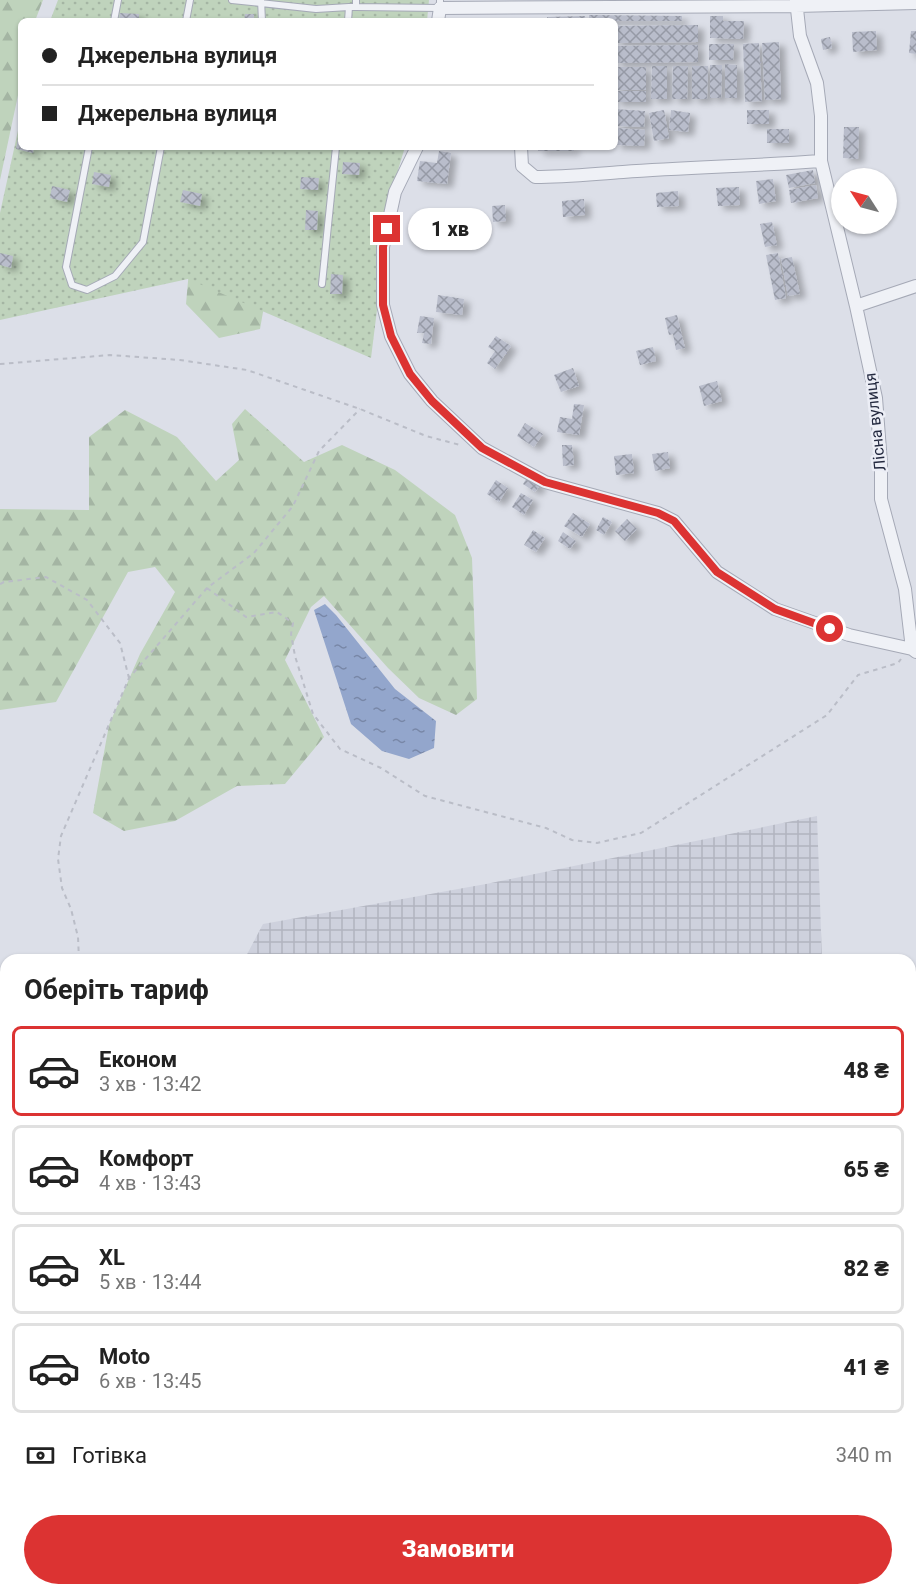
<!DOCTYPE html>
<html lang="uk">
<meta charset="utf-8">
<style>
:root{--surface:#fff;--page:#f6f6f6;--text:#222;--muted:#767676;--line:#e0e0e0;--accent:#dc3332}
body{margin:0;font-family:Roboto,sans-serif;background:var(--page);color:var(--text);height:100vh;display:flex;flex-direction:column;font-size:22px;white-space:nowrap}
*{box-sizing:border-box;margin:0}
p{font-size:20px;color:var(--muted)}
.icon{flex:none;width:33px;height:33px;fill:none;stroke:currentColor;stroke-width:2;stroke-linecap:round;stroke-linejoin:round}
.map{position:relative;flex:1;overflow:hidden}
.sheet{position:absolute;left:0px;top:954px;width:916px;height:642px;display:flex;flex-direction:column;background:var(--surface);border-radius:18px 18px 0 0;box-shadow:0 2px 4px #0004}
.sheet>*{flex:none}
.banner{position:absolute;left:18px;top:18px;width:600px;height:132px;border-radius:9px;box-shadow:0 2px 4px #0004;display:grid;align-content:center;height:132px;padding:0 24px;background:var(--surface)}
.needle{width:39px;rotate:306deg}
.buttons{position:absolute;left:831px;top:168px;display:grid;gap:12px}
.buttons a{display:grid;place-items:center;width:66px;height:66px;border-radius:50%;background:var(--surface);box-shadow:0 2px 4px #0004;font-size:30px}
.end{position:absolute;width:27px;height:27px;margin:-14px;border:8px solid #dc3332;background:#fff;box-shadow:0 0 0 3px #fff}
.from{border-radius:50%}
.bubble{position:absolute;height:42px;border-radius:21px;background:var(--surface);box-shadow:0 2px 4px #0004;font-size:20px;font-weight:800;line-height:42px;text-align:center}
.banner b{display:flex;align-items:center;gap:21px;height:57px;font-size:22px}
.banner b+b{border-top:2px solid var(--line)}
.banner i{width:15px;height:15px;background:var(--text)}
ul{padding:0;list-style:none}
li{display:flex;align-items:center;gap:18px;height:90px;margin:0 12px 9px;padding:0 12px;border:3px solid var(--line);border-radius:9px}
li div{flex:1}
li b{display:block;font-size:22px}
li em{font-style:normal;font-weight:800}
li.selected{border-color:var(--accent)}
li>.icon{width:54px;height:54px;stroke-width:1.5}
h2{padding:0 24px;font-size:27px;line-height:72px}
.pay{display:flex;align-items:center;gap:15px;height:66px;padding:0 24px;font-size:22px}
.pay p{margin-inline-start:auto}
.cta{display:flex;gap:12px;margin-top:auto;padding:12px 24px}
.cta a{flex:1;height:69px;border-radius:36px;background:var(--accent);color:#fff;font-size:24px;font-weight:800;line-height:69px;text-align:center}
.map>svg:first-child{display:block}
</style>
<div class="map">
<svg width="916" height="1596" viewBox="0 0 916 1596">
<defs>
<pattern id="industrial-grid" width="8" height="8" patternUnits="userSpaceOnUse" patternTransform="scale(1.5)"><rect width="8" height="8" fill="#ced1dd"/><path d="M0 4h8M4 0v8" fill="none" stroke="#b1b4bf"/></pattern>
<pattern id="forest-firs" width="22" height="20" patternUnits="userSpaceOnUse" patternTransform="scale(1.5)"><rect width="22" height="20" fill="#bfd3bc"/><path d="M5 1l3.5 6h-7zM16 11l3.5 6h-7z" fill="#a4b5a3"/></pattern>
<pattern id="park-dots" width="8" height="8" patternUnits="userSpaceOnUse" patternTransform="scale(1.5)"><rect width="8" height="8" fill="#bfd3bc"/><path d="M2 2h.1M6 6h.1" fill="none" stroke="#a4b5a3" stroke-width="1.8" stroke-linecap="round"/></pattern>
<pattern id="water-ripples" width="26" height="14" patternUnits="userSpaceOnUse" patternTransform="scale(1.5)"><rect width="26" height="14" fill="#93a6cc"/><path d="M2 4q2-2 4 0t4 0M15 11q2-2 4 0t4 0" fill="none" stroke="#7887a7"/></pattern>
<pattern id="building-cross-hatch" width="8" height="8" patternUnits="userSpaceOnUse" patternTransform="scale(1.5)"><rect width="8" height="8" fill="#b9bdcb"/><path d="M0 0l8 8M0 8l8-8" fill="none" stroke="#969aa6"/></pattern>
<filter id="shadow"><feDropShadow dx="6" dy="4" stdDeviation="3" flood-color="#0004"/></filter>
</defs>
<rect width="100%" height="100%" fill="#dcdfe8"/>
<path fill="url(#industrial-grid)" d="M817,816L822,960H244L263,924L486,884Z
M6,1429V1590H732L728,1596H0V1440Z
M911,1584L916,1592V1596H781L779,1590H910Z"/>
<path fill="url(#forest-firs)" d="M0,0H43L35,21H21V81L0,180Z
M190,259L269,278L260,329L219,338L186,304Z
M245,409L304,462L342,445L395,470L455,515L472,558L477,699L456,715L419,698L388,668L324,596L311,607L285,660L324,737L285,784L237,786L175,821L124,831L93,813L109,725L140,654L175,592L155,567L128,572L56,702L0,710V509L89,510V437L125,410L177,437L216,481L239,460L232,424Z"/>
<path fill="url(#park-dots)" d="M58,0H429L427,21H50Z
M21,117V147H405L392,190L371,358L188,279L0,320V213Z"/>
<path fill="url(#water-ripples)" d="M325,604L336,615L395,689L436,721L434,748L409,759L382,751L351,724L314,610Z"/>
<path fill="url(#building-cross-hatch)" filter="url(#shadow)" d="M120,13L139,14V21H119Z
M245,14H254V21H244Z
M589,15L682,16V21H589Z
M585,16L586,21H547V17Z
M710,16H723V21H744L743,39L710,38Z
M698,25V42L615,43V26Z
M876,31L877,50L853,52L852,32Z
M911,31H916V54L909,53Z
M830,37L832,48L823,50L821,39Z
M779,42L781,99L765,100L762,43Z
M759,43L762,101L745,102L743,44Z
M709,44H734L733,60H709Z
M698,45V62L615,63V46Z
M725,64L737,65V98H725Z
M710,65H722L721,98H710Z
M652,66H667V99H651Z
M673,66H688L687,99H672Z
M692,66H708L707,99H692Z
M615,67H646V90H615Z
M615,91H646V102H615Z
M615,109L645,111L644,127L615,126Z
M664,110L669,138L654,141L649,113Z
M671,110L690,113L688,132L669,130Z
M747,110H769V124H747Z
M844,127H859L858,159L843,158Z
M615,128L645,130L644,146L615,145Z
M767,129H789V143H767Z
M18,137L21,138V147H34L33,153L16,149Z
M538,147H574V151H538Z
M439,151L451,153L447,184L417,181L420,161L437,163Z
M343,162L360,163L359,175L342,174Z
M813,170L815,183L789,188L786,175Z
M94,172L111,175L109,187L92,184Z
M301,177L319,178L318,190L300,189Z
M773,179L776,201L759,204L756,181Z
M816,185L818,198L791,203L789,190Z
M52,186L70,190L67,202L50,198Z
M739,187L740,205L718,206L716,188Z
M183,190L202,194L200,206L180,202Z
M678,191L679,206L657,207L656,193Z
M584,199L585,215L563,217L562,201Z
M505,205L506,221L493,222L492,206Z
M306,210L318,211L317,230H305Z
M427,214L443,215L441,239L425,238Z
M772,222L777,245L765,247L760,224Z
M0,253L13,256L11,268L0,265Z
M778,253L786,298L775,300L766,255Z
M792,257L800,294L788,296L781,259Z
M331,274L343,275L342,294H330Z
M438,295L464,299L462,315L436,312Z
M677,315L685,348L676,350L673,334L669,335L665,318Z
M420,316L434,318L431,344L422,343L424,333H417Z
M496,336L511,346L495,369L487,363L495,351L488,347Z
M653,347L656,361L640,365L636,351Z
M573,368L579,386L561,392L554,375Z
M717,381L722,401L704,406L699,386Z
M574,404L584,405L579,435L557,432L560,417L572,419Z
M525,423L543,434L534,447L517,436Z
M562,445H572L574,465L563,466Z
M668,452L670,468L655,471L652,454Z
M632,454L634,473L616,475L614,456Z
M528,476L541,484L535,492L523,484Z
M496,480L508,488L499,502L487,494Z
M521,493L533,500L524,515L512,507Z
M573,513L590,524L582,537L564,526Z
M603,517L612,522L604,535L596,530Z
M627,519L637,529L625,541L615,531Z
M533,530L545,538L536,552L524,545Z
M563,532L576,541L570,549L558,541Z"/>
<g fill="none" stroke-linecap="round" stroke-linejoin="round">
<g stroke="#a5a9b6" stroke-width="8">
<path id="service" d="M232,0L316,9L349,7
M261,0L262,21
M356,7L440,8V0
M114,21L118,0
M186,21L190,0
M348,21L349,7H356V0
M89,147L66,267L72,285L87,290L115,276L143,242L161,147
M322,284L336,147
M0,1451L6,1454
M306,1590L324,1596
M631,1596L635,1590"/>
</g>
<g stroke="#a5a9b6" stroke-width="14">
<path id="minor" d="M796,0L800,36L817,83L821,116V161L856,306L876,398L881,463V499L905,589L912,649
M438,21L440,8L796,6L916,3
M417,147L395,192L383,247V305L391,336L410,374L432,401L482,448L545,482L658,513L674,521L717,572L775,609L849,635L912,649L916,652
M521,147L522,166L535,177C565,177 593,174 623,172C689,167 755,166 821,161
M856,306L916,286
M916,1389L914,1390L916,1405"/>
</g>
<path stroke="#babdc7" stroke-width="2" stroke-dasharray="4.5 4.5" stroke-linecap="butt" d="M0,364L110,355L180,360L247,370L360,409L426,436L460,445
M0,584L4,582L46,577L87,600L120,643L129,678
M207,588L246,617L277,612L293,623L291,634L295,656L313,714L340,749L381,768L425,796L546,828L572,840L597,843L641,833L827,715L858,675L898,663L901,659
M79,960L78,937L71,909L62,888L58,859L61,836L129,678L207,588L254,553L293,506L319,451L360,409
M0,1364L6,1351
M751,1596L753,1590"/>
<use href="#service" stroke="#eff1f6" stroke-width="6"/>
<use href="#minor" stroke="#eff1f6" stroke-width="12"/>
</g>
<g fill="none" stroke-linecap="round" stroke-linejoin="round">
<path stroke="#dc3332" stroke-width="8" d="M387,229L383,247V305L391,336L410,374L432,401L482,448L545,482L658,513L674,521L717,572L775,609L830,629"/>
</g>
<g text-anchor="middle" dominant-baseline="central" stroke-width="5" stroke-linejoin="round" paint-order="stroke">
<g font-size="16" fill="#242a40" stroke="#eceef6">
<text transform="translate(875 422) rotate(-96)">Лісна вулиця</text>
</g>
</g>
</svg>
<div class="buttons">
<a><svg class="needle" viewBox="-14 -14 28 28"><path d="M0-13l5 13h-10z" fill="#e53935"/><path d="M0 13l5-13h-10z" fill="#767676"/></svg></a>
</div>
<i class="end from" style="left:830px;top:629px"></i>
<i class="end" style="left:387px;top:229px"></i>
<div class="bubble" style="left:408px;top:208px;width:84px">1 хв</div>
<div class="banner">
<b><i class="from"></i>Джерельна вулиця</b>
<b><i></i>Джерельна вулиця</b>
</div>
<section class="sheet">
<h2>Оберіть тариф</h2>
<ul>
<li class="selected"><svg class="icon" aria-label="car" viewBox="0 0 24 24"><path d="M5 17H2v-5l4-1 3-4h7l3 4 3 1v5h-3M9 17h6M6 11h13"/><circle cx="7" cy="17" r="2"/><circle cx="17" cy="17" r="2"/></svg><div><b>Економ</b><p>3 хв · 13:42</p></div><em>48 ₴</em></li>
<li><svg class="icon" aria-label="car" viewBox="0 0 24 24"><path d="M5 17H2v-5l4-1 3-4h7l3 4 3 1v5h-3M9 17h6M6 11h13"/><circle cx="7" cy="17" r="2"/><circle cx="17" cy="17" r="2"/></svg><div><b>Комфорт</b><p>4 хв · 13:43</p></div><em>65 ₴</em></li>
<li><svg class="icon" aria-label="car" viewBox="0 0 24 24"><path d="M5 17H2v-5l4-1 3-4h7l3 4 3 1v5h-3M9 17h6M6 11h13"/><circle cx="7" cy="17" r="2"/><circle cx="17" cy="17" r="2"/></svg><div><b>XL</b><p>5 хв · 13:44</p></div><em>82 ₴</em></li>
<li><svg class="icon" aria-label="car" viewBox="0 0 24 24"><path d="M5 17H2v-5l4-1 3-4h7l3 4 3 1v5h-3M9 17h6M6 11h13"/><circle cx="7" cy="17" r="2"/><circle cx="17" cy="17" r="2"/></svg><div><b>Moto</b><p>6 хв · 13:45</p></div><em>41 ₴</em></li>
</ul>
<div class="pay"><svg class="icon" aria-label="cash" viewBox="0 0 24 24"><path d="M3 7h18v10H3z"/><circle cx="12" cy="12" r="2"/></svg>Готівка<p>340 m</p></div>
<div class="cta"><a>Замовити</a></div>
</section>
</div>
